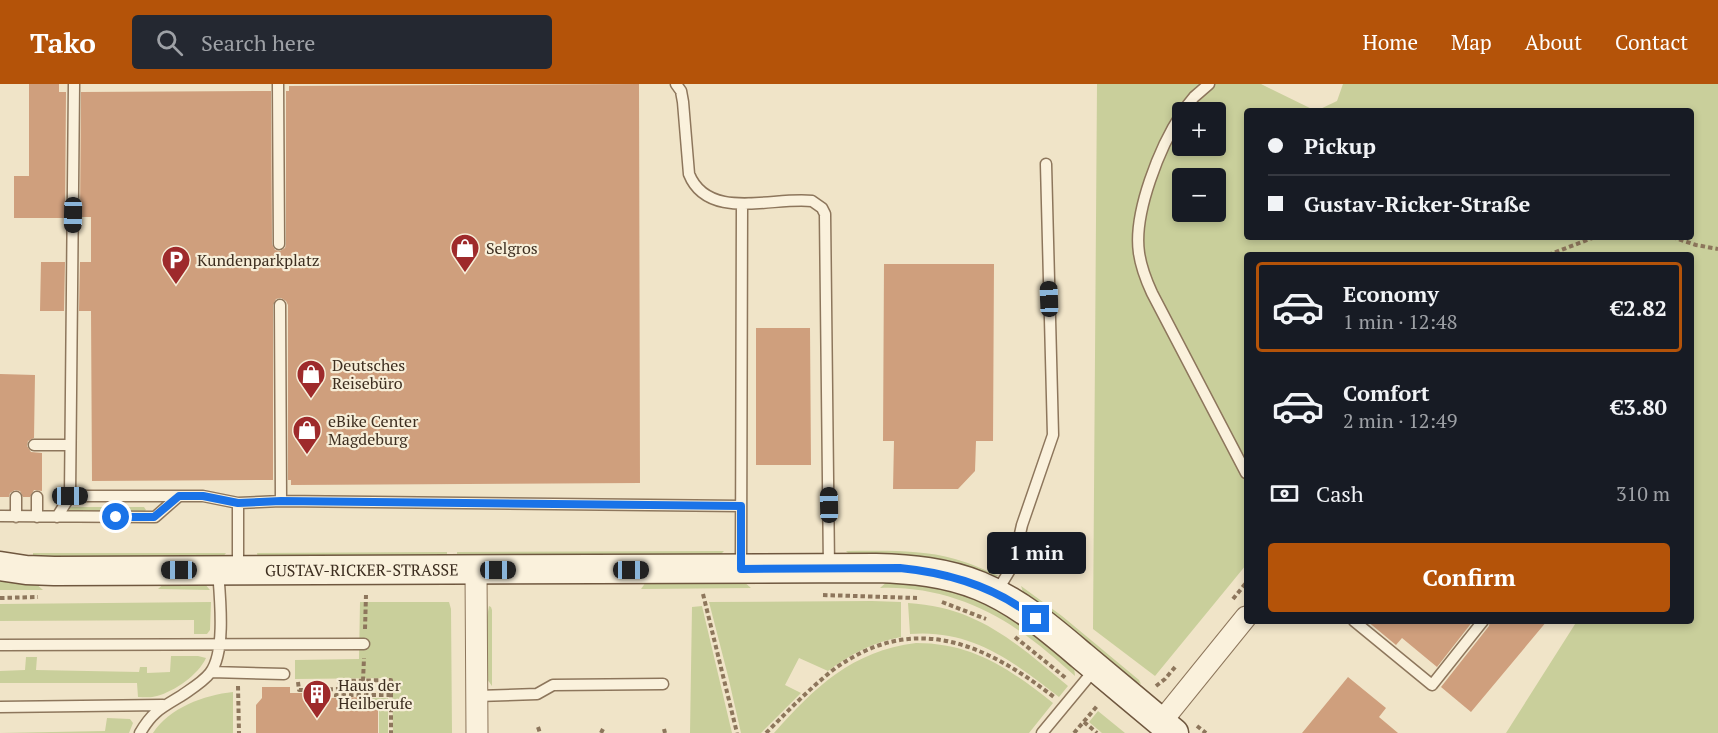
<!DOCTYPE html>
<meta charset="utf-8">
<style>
:root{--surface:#171b24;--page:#242831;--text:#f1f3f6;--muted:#9ea1a6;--line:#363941;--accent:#b45309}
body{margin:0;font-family:"PT Serif",serif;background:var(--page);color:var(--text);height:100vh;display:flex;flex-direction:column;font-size:22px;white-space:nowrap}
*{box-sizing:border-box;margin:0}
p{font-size:20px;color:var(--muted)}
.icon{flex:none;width:33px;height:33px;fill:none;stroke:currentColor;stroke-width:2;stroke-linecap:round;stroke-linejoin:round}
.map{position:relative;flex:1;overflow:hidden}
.side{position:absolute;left:1244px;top:168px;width:450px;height:372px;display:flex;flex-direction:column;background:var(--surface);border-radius:6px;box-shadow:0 3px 9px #0003}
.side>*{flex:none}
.hud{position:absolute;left:1244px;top:24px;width:450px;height:132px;border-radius:6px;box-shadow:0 3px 9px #0003;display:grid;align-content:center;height:132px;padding:0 24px;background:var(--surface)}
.controls{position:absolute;left:1172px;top:18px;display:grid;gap:12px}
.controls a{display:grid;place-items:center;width:54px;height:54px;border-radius:6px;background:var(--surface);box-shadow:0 3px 9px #0003;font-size:30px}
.end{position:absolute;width:27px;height:27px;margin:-14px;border:8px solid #1a73e8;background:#fff;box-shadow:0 0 0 3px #fff}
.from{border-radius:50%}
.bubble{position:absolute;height:42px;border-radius:6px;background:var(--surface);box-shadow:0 3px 9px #0003;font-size:20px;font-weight:800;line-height:42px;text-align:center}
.car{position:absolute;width:18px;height:36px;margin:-18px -9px;border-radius:8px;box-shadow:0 0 4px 2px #0007;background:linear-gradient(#222 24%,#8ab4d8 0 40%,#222 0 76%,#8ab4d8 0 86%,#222 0)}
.hud b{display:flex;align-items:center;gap:21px;height:57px;font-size:22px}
.hud b+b{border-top:2px solid var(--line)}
.hud i{width:15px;height:15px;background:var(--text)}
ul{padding:10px 0 0;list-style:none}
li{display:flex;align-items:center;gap:18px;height:90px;margin:0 12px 9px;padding:0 12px;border:3px solid transparent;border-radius:6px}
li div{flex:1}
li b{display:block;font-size:22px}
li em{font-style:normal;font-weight:800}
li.selected{border-color:var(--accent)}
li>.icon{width:54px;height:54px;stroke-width:1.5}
.pay{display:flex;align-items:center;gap:15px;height:66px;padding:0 24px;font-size:22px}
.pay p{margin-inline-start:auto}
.button{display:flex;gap:12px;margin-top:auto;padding:12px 24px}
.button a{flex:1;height:69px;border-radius:6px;background:var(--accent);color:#fff;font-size:24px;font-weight:800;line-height:69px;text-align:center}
header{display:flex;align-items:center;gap:36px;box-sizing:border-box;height:84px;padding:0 30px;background:var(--accent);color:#fff}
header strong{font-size:28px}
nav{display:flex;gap:33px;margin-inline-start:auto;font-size:21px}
.search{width:420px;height:54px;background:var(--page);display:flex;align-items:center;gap:15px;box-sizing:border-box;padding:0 21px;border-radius:6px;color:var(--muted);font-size:22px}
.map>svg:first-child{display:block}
</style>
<header>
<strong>Tako</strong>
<div class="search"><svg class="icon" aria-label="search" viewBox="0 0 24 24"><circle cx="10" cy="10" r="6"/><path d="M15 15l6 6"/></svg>Search here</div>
<nav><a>Home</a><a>Map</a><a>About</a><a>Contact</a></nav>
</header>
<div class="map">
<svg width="1718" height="649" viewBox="0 0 1718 649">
<rect width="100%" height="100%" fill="#f0e4c8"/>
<path fill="#c9cf9b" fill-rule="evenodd" d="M1097,0H1261L1316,27L1337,17L1343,0H1718V649H1506L1577,537H1690V171H1246V481L1155,592L1093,545ZM1246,27H1690V153H1246ZM1182,28H1215V62H1182ZM1182,94H1215V128H1182Z
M71,423H144L146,426L144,428H72L69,425Z
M724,467L718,473H457V468Z
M846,467C882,467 919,465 955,475C970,479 985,486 999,492L989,493L851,472Z
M447,468V474H258L257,469Z
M33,469H226L222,474L33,475Z
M0,496L35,499L43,506H0Z
M743,497L751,504L641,505L646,498Z
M888,497L909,498L962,509L1005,528L1074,582L1075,592C1057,576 1038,559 1018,546C978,518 929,502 880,504Z
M166,498L204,499L210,506L158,505Z
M1021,502L1062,532L1139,596L1141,600L1130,595L1024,511Z
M872,517L901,518V553C873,558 851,570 828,587L799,574L785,601L801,609L761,649H741L728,592L709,518Z
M211,518L210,546L207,550H194V536L0,537V520Z
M360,518H449L451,525L452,649H393L392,594L295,595V576L359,575Z
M908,519C978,523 1016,559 1068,602L1059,613C1013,577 971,545 910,550Z
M489,522L491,523L492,526V602L487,595L486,539Z
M702,522L732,649H690L692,523Z
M916,559C973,559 1010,585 1053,619L1029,649H774C815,603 852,567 916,559Z
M171,572H198L206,574C198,591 175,607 157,612C151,614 144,613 138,613L137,599H0V587L25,586L26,573H37L36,586L139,588L140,583H147V589L170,588Z
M233,608V649H153C169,624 204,611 233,608Z
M371,614H388V649H379V621Z
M1098,627L1125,649H1102L1089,638Z
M107,634L130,635L133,639L129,649H0L105,647Z"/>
<path fill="#cf9f7d" d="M29,0H59V8H66L65,134H14V92H29Z
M639,0L640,399L291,401V396H288V221L286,217L281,214L276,215L273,221V396L92,397L91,227H79L80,178H91V133H80L81,8L271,7L272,160L275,166L280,167L285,164L286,160V7H289V2Z
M41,178H65L64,227H40Z
M884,180H994L993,357H976L975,387L958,405H893L894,357H883Z
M756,244H810L811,381H756Z
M0,290L35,291L34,354L28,357L27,362L31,368L42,369V407L34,406L30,413H23L20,407L15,406L10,409L9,413H0Z
M1367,537H1473L1437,583L1402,554L1396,561Z
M1490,537H1547L1471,628L1441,603L1489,542Z
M1348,593L1386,624L1379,633L1398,649H1302Z
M262,603H290V609H325L329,614L369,613L378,621V649H256V621L262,614Z"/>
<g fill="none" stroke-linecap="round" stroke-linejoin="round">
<g stroke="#8d765c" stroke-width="13">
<path id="lane" d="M278,0L279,160
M676,0L681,7L683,18L689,90C708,138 775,112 812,117L822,124L825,130L829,484
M1182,28L1194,13L1209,0
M1182,29C1160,62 1133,129 1139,169C1141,183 1146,196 1152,209L1246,389
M280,221L281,417
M34,361H70
M70,412H203L238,419L281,417L741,422
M238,419V486
M0,432L155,433L179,412
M16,433V413
M37,433V413
M57,433L70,412L74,0
M741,485L742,120
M996,509L1013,481L1022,441L1053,351L1046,80
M1354,537L1432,601L1483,537
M0,561L364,560
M211,588L284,590
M477,612L537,610L553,601L663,600
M0,623L163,621
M140,649C152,628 161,624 181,612C191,605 203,598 210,589C226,569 220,513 218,487
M1042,649L1095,585"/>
</g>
<g stroke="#8d765c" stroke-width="23">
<path id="street" d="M476,486L477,649
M1161,638L1246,533"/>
</g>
<g stroke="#6f573f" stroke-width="31">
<g id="secondary">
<path id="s1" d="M0,482L26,486L54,487L876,484C911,485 946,488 980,502C1019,518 1050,545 1082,572C1113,598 1143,623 1174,649"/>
</g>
</g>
<path stroke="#8d765c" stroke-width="4" stroke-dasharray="4.5 3" stroke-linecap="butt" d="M1672,153L1696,161L1718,165
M1548,171L1595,153
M703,510L737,649
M823,511L917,514
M0,514L38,513
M1233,515L1246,499
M942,518L986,535
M365,545L366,511
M1015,553L1067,595
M363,597L364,574
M298,598L299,606L339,605L340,597L391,596V649
M238,602L239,649
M1156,602L1165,595L1176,582
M336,613V611H391
M1084,638L1097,649
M1197,642L1206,649
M538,643L540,649
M664,645L665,649
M601,649L603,645
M766,649C788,627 809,605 833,586C913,527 984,559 1054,613
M1074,649L1098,621"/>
<use href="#lane" stroke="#faf1dc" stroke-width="10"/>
<use href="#street" stroke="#faf1dc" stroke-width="21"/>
<use href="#secondary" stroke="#faf1dc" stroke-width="28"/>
</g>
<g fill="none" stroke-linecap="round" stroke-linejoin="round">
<path stroke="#1a73e8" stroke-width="8" d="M116,433H154L179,412H203L238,419L281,417L741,422V485L900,484C950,489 997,503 1036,535"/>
</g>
<defs>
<g id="shop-pin" transform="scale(1.5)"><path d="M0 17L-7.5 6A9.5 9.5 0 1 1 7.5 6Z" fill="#9e2a2b" stroke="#f7eed8"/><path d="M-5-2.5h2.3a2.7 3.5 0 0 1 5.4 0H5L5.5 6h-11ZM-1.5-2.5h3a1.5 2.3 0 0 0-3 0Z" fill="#fff"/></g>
<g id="parking-pin" transform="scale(1.5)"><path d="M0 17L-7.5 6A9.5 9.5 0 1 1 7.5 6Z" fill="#9e2a2b" stroke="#f7eed8"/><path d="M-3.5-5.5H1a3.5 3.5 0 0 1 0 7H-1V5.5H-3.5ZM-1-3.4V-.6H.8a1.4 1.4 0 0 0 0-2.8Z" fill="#fff"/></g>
<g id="building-pin" transform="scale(1.5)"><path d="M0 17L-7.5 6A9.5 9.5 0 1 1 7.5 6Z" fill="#9e2a2b" stroke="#f7eed8"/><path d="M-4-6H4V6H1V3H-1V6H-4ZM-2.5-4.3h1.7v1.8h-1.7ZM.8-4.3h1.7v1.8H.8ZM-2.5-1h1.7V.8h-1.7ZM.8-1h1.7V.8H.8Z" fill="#fff"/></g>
</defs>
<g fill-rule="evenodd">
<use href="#shop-pin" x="465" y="164"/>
<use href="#parking-pin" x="176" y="176"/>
<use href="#shop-pin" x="311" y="290"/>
<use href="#shop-pin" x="307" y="346"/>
<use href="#building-pin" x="317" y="610"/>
</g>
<g text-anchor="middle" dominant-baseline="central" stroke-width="4.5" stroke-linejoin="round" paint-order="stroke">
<g font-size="16" fill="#3d2e20" stroke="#f7eed8" text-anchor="start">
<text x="486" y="164">Selgros</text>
<text x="197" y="176">Kundenparkplatz</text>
<text x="332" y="281">Deutsches<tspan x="332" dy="18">Reisebüro</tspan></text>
<text x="328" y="337">eBike Center<tspan x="328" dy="18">Magdeburg</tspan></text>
<text x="338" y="601">Haus der<tspan x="338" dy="18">Heilberufe</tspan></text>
</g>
<g font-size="16" fill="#3d2e20" stroke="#f7eed8">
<text stroke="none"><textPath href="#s1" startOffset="362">GUSTAV-RICKER-STRASSE</textPath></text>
</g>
</g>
</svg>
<div class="controls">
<a>+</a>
<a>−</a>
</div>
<i class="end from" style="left:116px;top:433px"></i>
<i class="end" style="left:1036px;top:535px"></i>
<div class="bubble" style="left:987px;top:448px;width:99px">1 min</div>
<i class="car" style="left:73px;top:131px;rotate:181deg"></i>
<i class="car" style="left:1049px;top:215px;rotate:358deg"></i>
<i class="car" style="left:70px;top:412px;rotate:90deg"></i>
<i class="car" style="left:829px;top:421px;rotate:359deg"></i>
<i class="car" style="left:179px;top:486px;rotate:270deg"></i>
<i class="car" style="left:498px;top:486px;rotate:90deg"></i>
<i class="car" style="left:631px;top:486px;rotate:90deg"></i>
<div class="hud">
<b><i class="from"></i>Pickup</b>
<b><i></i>Gustav-Ricker-Straße</b>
</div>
<section class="side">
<ul>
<li class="selected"><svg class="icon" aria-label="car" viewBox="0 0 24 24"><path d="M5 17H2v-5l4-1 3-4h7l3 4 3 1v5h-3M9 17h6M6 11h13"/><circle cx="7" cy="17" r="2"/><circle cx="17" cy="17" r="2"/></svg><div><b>Economy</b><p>1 min · 12:48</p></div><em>€2.82</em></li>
<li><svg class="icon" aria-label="car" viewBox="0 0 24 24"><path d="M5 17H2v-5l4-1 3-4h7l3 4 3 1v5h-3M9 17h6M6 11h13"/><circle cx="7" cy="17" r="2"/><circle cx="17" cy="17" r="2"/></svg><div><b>Comfort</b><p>2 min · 12:49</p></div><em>€3.80</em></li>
</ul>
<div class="pay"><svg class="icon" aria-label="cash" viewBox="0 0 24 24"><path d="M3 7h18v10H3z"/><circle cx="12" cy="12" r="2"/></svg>Cash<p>310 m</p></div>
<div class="button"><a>Confirm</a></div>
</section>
</div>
